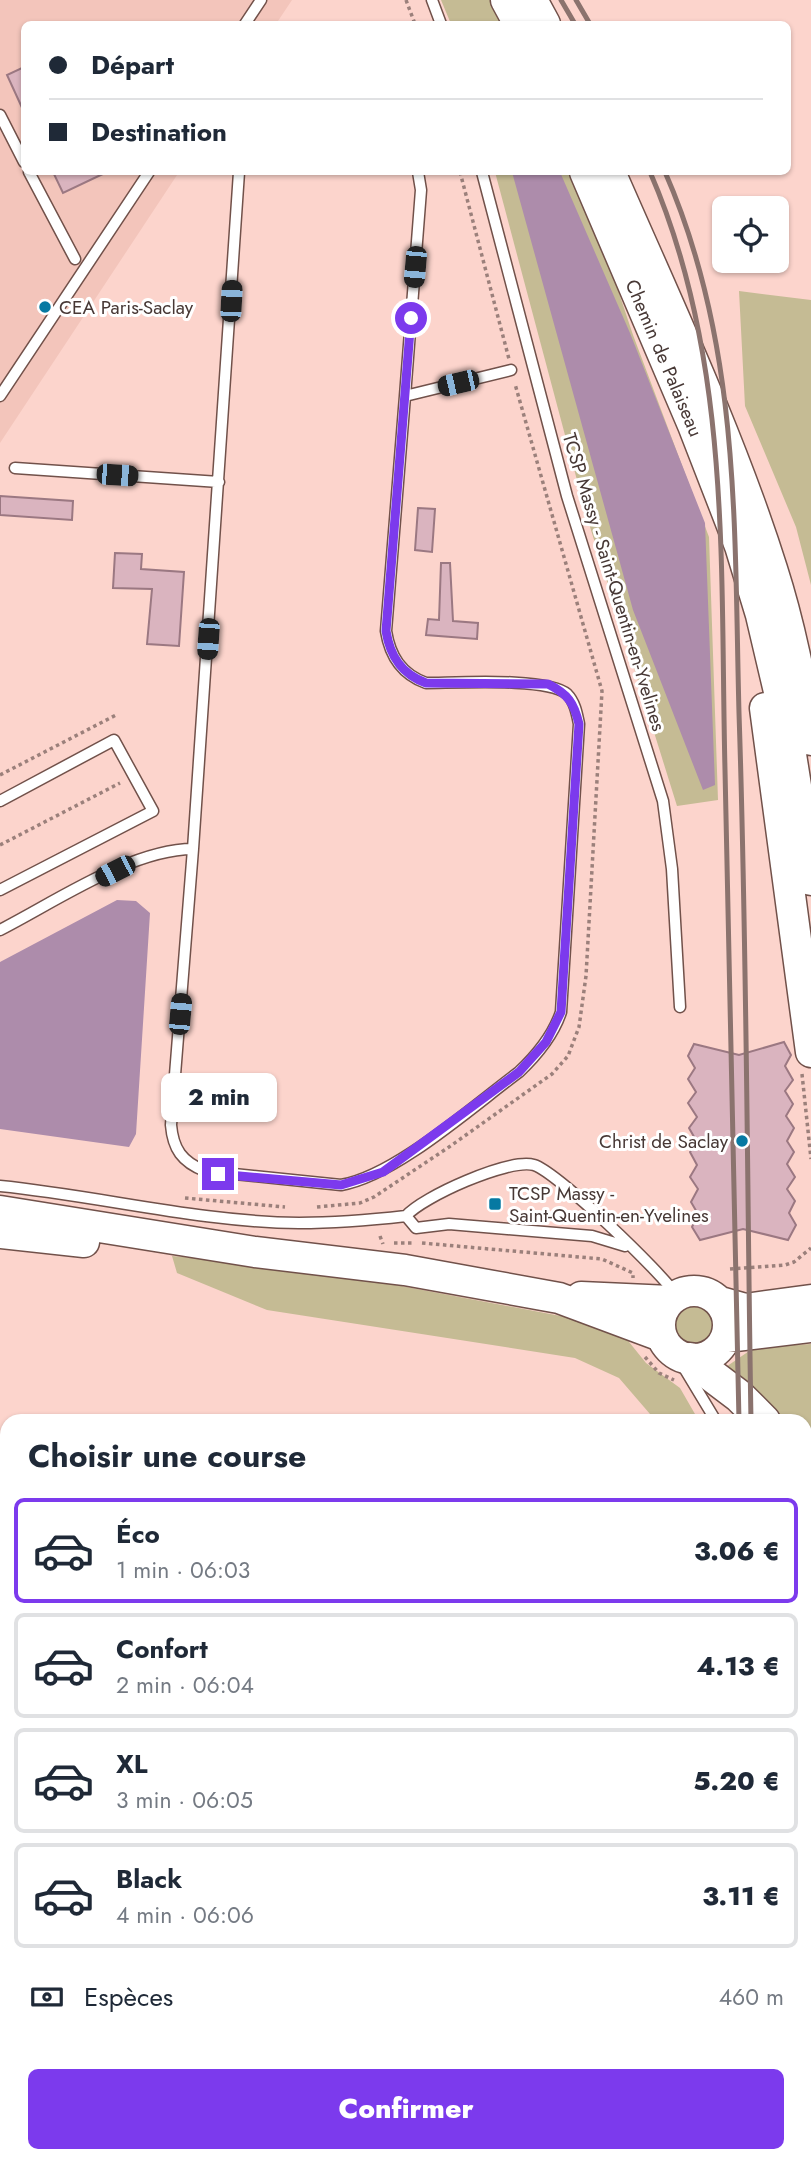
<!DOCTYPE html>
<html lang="fr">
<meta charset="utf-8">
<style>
:root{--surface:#fff;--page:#f6f6f7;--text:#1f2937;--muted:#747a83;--line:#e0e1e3;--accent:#7c3aed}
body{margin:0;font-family:Jost,sans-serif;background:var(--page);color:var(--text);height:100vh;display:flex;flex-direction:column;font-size:26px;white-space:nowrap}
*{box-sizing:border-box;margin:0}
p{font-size:23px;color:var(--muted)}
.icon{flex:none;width:38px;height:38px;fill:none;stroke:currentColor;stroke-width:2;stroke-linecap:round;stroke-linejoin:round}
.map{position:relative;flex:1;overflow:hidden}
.sheet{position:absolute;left:0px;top:1414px;width:812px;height:749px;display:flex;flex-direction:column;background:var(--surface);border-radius:21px 21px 0 0;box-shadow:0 2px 5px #0004}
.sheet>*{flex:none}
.guide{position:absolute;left:21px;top:21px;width:770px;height:154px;border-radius:10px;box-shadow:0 2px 5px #0004;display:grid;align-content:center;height:154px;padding:0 28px;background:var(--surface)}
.fabs{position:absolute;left:712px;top:196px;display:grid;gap:14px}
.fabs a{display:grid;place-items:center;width:77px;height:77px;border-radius:10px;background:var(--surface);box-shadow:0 2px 5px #0004;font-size:35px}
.end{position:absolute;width:32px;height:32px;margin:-16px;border:9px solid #7c3aed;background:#fff;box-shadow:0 0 0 4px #fff}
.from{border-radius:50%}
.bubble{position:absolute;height:49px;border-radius:10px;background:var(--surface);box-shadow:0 2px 5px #0004;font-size:23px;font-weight:800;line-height:49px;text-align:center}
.car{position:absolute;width:21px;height:42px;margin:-21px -10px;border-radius:9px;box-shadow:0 0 5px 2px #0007;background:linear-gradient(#222 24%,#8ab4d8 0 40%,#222 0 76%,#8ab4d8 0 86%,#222 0)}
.guide b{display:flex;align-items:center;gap:24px;height:66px;font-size:26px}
.guide b+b{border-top:2px solid var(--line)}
.guide i{width:18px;height:18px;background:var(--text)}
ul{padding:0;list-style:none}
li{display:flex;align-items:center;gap:21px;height:105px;margin:0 14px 10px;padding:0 14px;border:4px solid var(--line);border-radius:10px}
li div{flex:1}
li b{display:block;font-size:26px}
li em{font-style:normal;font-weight:800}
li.selected{border-color:var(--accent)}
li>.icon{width:63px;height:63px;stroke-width:1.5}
h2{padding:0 28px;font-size:32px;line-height:84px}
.pay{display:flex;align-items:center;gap:18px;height:77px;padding:0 28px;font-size:26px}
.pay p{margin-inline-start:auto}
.cta{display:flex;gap:14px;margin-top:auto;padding:14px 28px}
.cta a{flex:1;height:80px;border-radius:10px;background:var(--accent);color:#fff;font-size:28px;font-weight:800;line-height:80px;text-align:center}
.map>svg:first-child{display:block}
</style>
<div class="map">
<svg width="811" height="2163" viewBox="0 0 811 2163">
<rect width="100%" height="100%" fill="#fcd4cc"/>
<path fill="#f3c5bb" d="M0,0H292L276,24H24V172H179L0,443Z"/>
<path fill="#c5bb94" d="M441,0H492L505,24H451Z
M495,172H572L601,239L633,335L709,537L718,800L677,806L586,514Z
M739,291L811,300V585L796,527L745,406Z
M172,1256L311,1269L587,1321L621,1332L646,1363L680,1388L699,1421H656L619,1378L575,1358L267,1310L177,1273Z
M673 1325a22 22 0 1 1 44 0a22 22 0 1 1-44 0Z
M811,1344V1487L805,1473V1421H775L720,1371L755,1347Z
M811,1728V1946L805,1948V1741Z
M605,2156H745L748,2163H592Z"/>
<path fill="#ad8cab" d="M512,172H560L630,333L705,523L715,785L703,790L633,610Z
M117,900L136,901L150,913L136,1134L129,1147L0,1129V962Z
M811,1779V1920L805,1923V1792Z"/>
<path fill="#dab4bf" stroke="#9b7882" stroke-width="2" d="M24,67V112L7,75Z
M53,172H107L63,193Z
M0,496L73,501L72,520L0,515Z
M418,508L435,509L432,552L415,550Z
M115,553L142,554L141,569L184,572L179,646L147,644L152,589L113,588Z
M441,563H450L453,621L478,623L477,639L426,635L428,619L439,620Z
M784,1042L791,1055L785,1066L793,1080L785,1091L793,1104L786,1116L794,1128L787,1141L794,1152L787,1164L795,1177L787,1189L795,1201L789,1213L796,1225L788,1240L743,1229L700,1240L692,1227L698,1214L691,1202L698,1189L690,1177L697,1165L690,1152L697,1142L689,1128L697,1117L688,1103L696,1092L688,1079L695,1068L688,1056L694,1044L739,1055Z"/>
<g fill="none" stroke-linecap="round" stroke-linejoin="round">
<g stroke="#71514a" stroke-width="13">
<path id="service" d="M432,0L441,24
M245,24L261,0
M0,115L24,162
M29,172L75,259
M482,172L567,496L663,801L672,869L680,1007
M0,396L149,172
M405,396L421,190L418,172
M15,468L219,482
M0,801L114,740L153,811L0,890
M193,849L239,172
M0,930C55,902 132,849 193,849L171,1125C173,1149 182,1162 205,1171L341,1185C395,1176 473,1106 519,1072C537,1055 553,1036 561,1012L579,724C577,714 575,702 567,694C549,677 454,683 426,683C401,674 390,656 386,631L405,396L511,370
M0,1186C100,1196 199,1222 299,1223C335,1223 371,1220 406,1216
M406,1216C422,1197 509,1158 534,1165C557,1172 662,1273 677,1296
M406,1216L416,1228L449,1224L592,1236L625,1246
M675,1353L716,1421
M349,2163L356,2156"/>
</g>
<g stroke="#71514a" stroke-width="33">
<path id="primary" d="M506,0L519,24
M532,0L545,24
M585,172L693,425L740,546L761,615L785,717L811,880
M610,172C667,303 729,433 772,569C790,625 801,682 811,740
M765,708L811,1052
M0,1211L255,1252L405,1270L559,1298L661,1336
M0,1233L84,1242
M660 1325a34 34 0 1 1 68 0a34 34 0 1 1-68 0Z
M581,1297L670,1301
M720,1302L745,1309L811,1300
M727,1337L811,1327"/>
</g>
<g stroke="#71514a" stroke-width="35">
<path id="trunk" d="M690,1359L739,1396L764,1421
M805,1488L811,1506
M805,1676L811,1659
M805,1712L811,1701
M805,1972L811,1970
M805,2028L811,2025
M805,2064L811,2060
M756,2156L760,2163
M421,2163L429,2156
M470,2163L480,2156
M562,2163L573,2156"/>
</g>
<path stroke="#9b807b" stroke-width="3.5" stroke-dasharray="3.5 3.5" stroke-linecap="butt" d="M406,0L415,24
M460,172L509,359
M0,775L116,715
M0,845L120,783
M802,1074L811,1159
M185,1198L285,1207
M317,1207L360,1203L374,1197L449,1147L552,1074L568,1056L579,1027L586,976L602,691L515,384
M380,1236L383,1244
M394,1243H415
M422,1243L602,1259L633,1273V1278
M730,1269L785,1265L794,1262L811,1248
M645,1357L659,1373L674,1380"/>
<use href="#service" stroke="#fff" stroke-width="10"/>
<use href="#primary" stroke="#fff" stroke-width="30"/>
<use href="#trunk" stroke="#fff" stroke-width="32"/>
<path stroke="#8b736e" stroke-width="5" d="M561,0L575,24
M576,0L590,24
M650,172C732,360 720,569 725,770C731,987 736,1204 739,1421
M665,172C741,345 734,527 739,713C747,949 747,1185 751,1421
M360,2163L368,2156
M377,2163L385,2156"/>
</g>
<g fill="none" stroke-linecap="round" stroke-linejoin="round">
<path stroke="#7c3aed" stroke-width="9" d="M218,1174L341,1185L383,1172L519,1072L546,1042L561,1012L579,724C574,703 568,694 548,684L426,683C401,674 390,656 386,631L411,318"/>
</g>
<g fill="#0679a2" stroke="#fff" stroke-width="2.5">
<circle cx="45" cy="307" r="7"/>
<circle cx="742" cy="1141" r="7"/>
<rect x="488" y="1197" width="14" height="14" rx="3.5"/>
</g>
<g text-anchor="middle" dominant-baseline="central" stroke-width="6" stroke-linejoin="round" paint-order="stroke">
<g font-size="19" fill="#473835" stroke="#fff" text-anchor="start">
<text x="59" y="307">CEA Paris-Saclay</text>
<text x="728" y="1141" text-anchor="end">Christ de Saclay</text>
<text x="509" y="1193">TCSP Massy -<tspan x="509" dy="22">Saint-Quentin-en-Yvelines</tspan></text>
</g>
<g font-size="19" fill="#473835" stroke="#fff">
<text transform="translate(664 358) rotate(67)">Chemin de Palaiseau</text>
<text transform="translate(614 582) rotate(73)">TCSP Massy - Saint-Quentin-en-Yvelines</text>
</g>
</g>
</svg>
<div class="fabs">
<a><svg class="icon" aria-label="locate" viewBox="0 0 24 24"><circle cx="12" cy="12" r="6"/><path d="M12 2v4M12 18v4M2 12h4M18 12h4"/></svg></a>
</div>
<i class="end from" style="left:411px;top:318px"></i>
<i class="end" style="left:218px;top:1174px"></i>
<div class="bubble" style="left:161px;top:1073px;width:116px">2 min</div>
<i class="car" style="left:415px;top:267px;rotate:185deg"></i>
<i class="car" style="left:231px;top:301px;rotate:3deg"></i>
<i class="car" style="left:458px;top:383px;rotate:257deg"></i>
<i class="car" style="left:117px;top:475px;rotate:94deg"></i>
<i class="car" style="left:208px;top:639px;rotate:184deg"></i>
<i class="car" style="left:115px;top:871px;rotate:243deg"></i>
<i class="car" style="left:180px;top:1014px;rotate:5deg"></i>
<div class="guide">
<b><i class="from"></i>Départ</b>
<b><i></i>Destination</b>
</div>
<section class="sheet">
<h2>Choisir une course</h2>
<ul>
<li class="selected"><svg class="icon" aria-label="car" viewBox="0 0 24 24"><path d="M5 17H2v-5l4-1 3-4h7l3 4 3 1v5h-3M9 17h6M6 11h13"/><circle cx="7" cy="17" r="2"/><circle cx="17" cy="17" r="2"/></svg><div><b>Éco</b><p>1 min · 06:03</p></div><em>3.06 €</em></li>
<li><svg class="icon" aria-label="car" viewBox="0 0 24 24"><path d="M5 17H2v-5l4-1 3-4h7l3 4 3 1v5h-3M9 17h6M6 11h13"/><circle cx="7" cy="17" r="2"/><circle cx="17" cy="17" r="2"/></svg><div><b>Confort</b><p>2 min · 06:04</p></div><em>4.13 €</em></li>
<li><svg class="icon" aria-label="car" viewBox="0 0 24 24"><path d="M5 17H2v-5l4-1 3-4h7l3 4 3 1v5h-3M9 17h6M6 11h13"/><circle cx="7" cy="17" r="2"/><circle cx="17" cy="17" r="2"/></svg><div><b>XL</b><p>3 min · 06:05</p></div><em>5.20 €</em></li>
<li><svg class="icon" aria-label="car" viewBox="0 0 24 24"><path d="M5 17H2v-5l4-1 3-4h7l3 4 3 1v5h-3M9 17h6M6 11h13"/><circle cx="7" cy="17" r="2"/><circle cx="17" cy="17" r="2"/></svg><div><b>Black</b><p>4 min · 06:06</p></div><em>3.11 €</em></li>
</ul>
<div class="pay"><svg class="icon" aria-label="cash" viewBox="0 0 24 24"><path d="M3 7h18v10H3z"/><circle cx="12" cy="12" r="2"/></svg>Espèces<p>460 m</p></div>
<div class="cta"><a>Confirmer</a></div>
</section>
</div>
